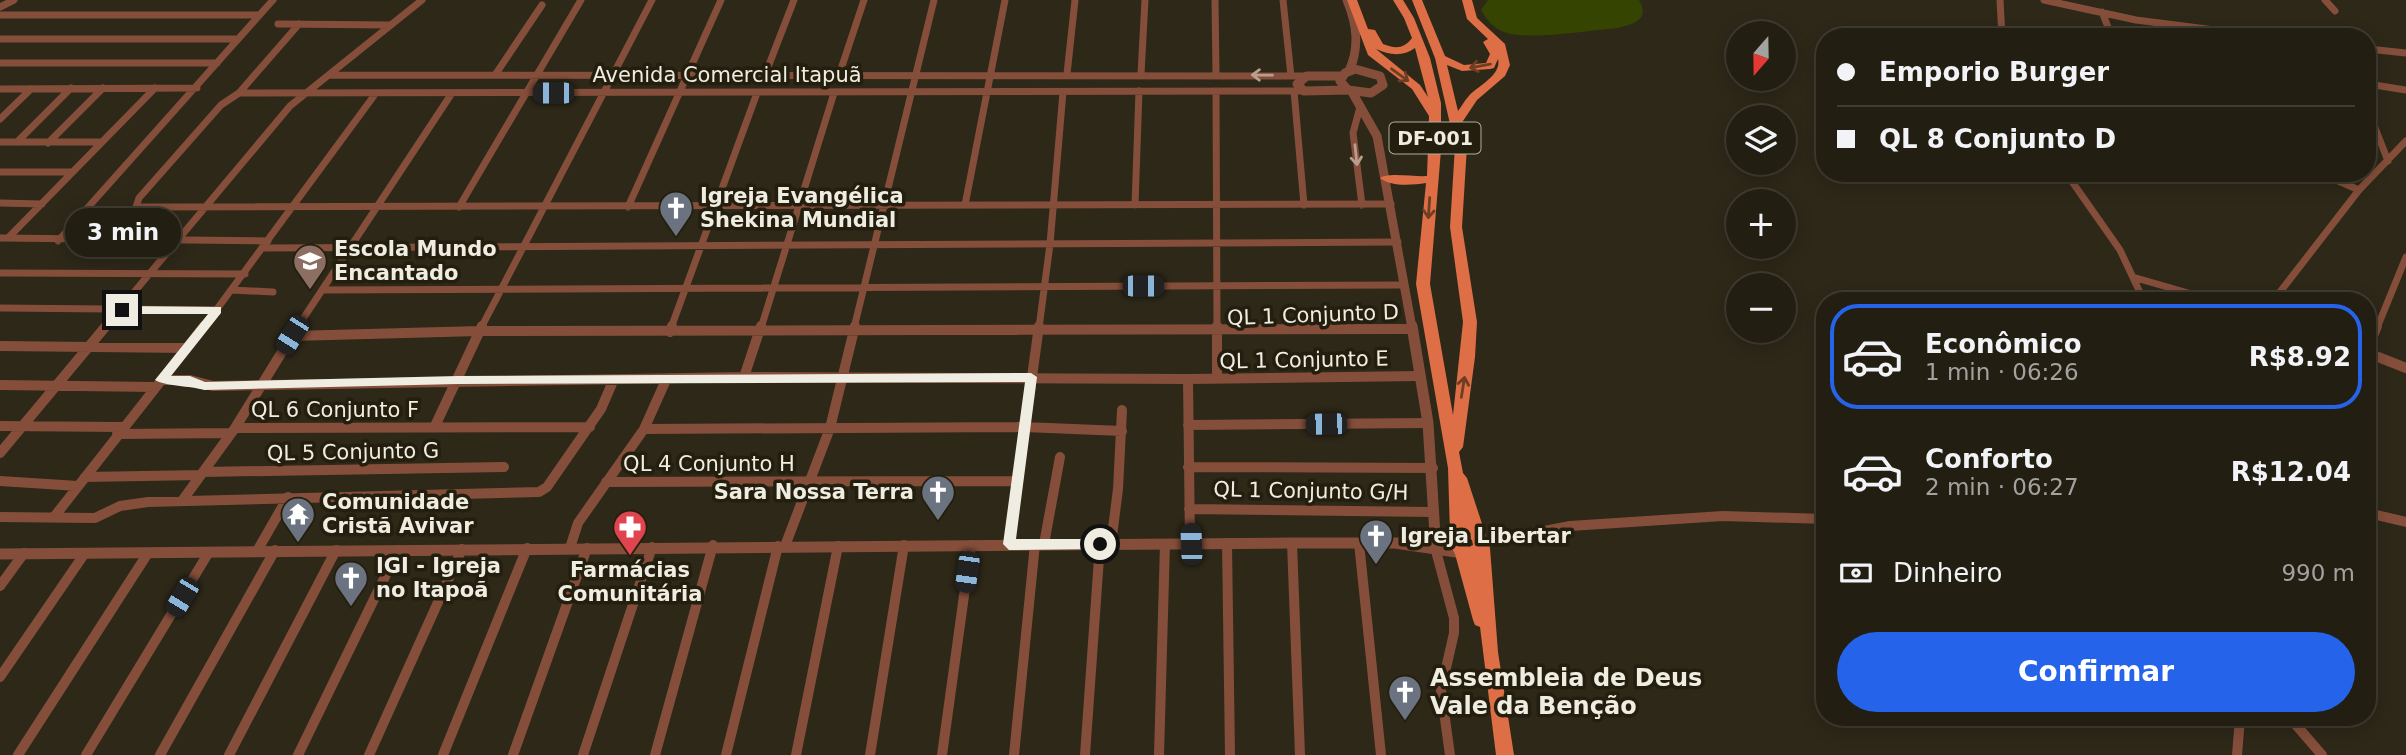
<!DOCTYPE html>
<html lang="pt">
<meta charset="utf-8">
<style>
:root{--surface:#221e12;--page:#2a271b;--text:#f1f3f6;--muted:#a2a29f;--line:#3f3c32;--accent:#2563eb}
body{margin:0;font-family:"DejaVu Sans",sans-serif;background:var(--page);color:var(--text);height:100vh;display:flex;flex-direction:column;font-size:26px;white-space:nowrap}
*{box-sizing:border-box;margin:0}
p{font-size:23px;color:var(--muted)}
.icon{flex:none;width:38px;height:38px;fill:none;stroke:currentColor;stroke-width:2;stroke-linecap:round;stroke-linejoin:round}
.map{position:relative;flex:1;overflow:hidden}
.side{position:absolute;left:1816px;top:292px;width:560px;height:434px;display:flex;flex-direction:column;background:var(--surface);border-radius:28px;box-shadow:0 4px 18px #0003,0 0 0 2px var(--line)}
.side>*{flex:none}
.top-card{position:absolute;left:1816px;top:28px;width:560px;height:154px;border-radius:28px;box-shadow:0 4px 18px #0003,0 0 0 2px var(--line);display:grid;align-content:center;height:154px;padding:0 21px;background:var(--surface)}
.needle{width:46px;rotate:200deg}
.fabs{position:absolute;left:1726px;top:21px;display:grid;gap:14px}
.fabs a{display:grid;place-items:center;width:70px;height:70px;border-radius:50%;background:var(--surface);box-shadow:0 4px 18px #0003,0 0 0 2px var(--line);font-size:35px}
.end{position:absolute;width:32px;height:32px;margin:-16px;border:9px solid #efece1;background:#111;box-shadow:0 0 0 4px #111}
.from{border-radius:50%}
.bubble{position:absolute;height:49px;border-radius:24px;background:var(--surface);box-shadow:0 4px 18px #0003,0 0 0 2px var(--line);font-size:23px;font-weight:600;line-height:49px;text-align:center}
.car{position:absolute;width:21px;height:42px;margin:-21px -10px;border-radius:9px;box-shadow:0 0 5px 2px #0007;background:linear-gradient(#222 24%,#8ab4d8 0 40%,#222 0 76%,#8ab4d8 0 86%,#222 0)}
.top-card b{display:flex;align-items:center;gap:24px;height:66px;font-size:26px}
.top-card b+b{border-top:2px solid var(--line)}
.top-card i{width:18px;height:18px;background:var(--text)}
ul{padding:12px 0 0;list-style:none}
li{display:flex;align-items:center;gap:21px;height:105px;margin:0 14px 10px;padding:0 7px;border:4px solid transparent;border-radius:28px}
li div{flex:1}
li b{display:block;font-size:26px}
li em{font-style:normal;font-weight:600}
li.active{border-color:var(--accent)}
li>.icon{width:63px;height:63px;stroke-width:1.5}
.pay{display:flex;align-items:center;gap:18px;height:77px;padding:0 21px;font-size:26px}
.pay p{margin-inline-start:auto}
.button{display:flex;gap:14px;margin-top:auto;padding:14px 21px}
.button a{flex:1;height:80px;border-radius:42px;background:var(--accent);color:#fff;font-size:28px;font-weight:600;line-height:80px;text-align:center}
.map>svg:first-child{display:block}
</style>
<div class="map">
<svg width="2406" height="755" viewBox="0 0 2406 755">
<rect width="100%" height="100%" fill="#2d2818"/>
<path fill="#354401" d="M1488,0H1639C1650,19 1635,24 1618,28C1592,30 1526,41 1504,32C1493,28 1486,19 1481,10Z"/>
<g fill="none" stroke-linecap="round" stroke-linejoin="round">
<path stroke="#844e3a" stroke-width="7" d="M1215,0L1216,74
M1283,0L1291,76
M2000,0L2002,37
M2044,0L2136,20L2269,37
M2325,0L2335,11
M0,7L14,0
M2102,12L2112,37
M0,15H259
M278,24L391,25
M299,24L239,93L221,105L139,198L136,207L1391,204
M0,39H238
M2368,49L2406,53
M0,63H217
M1067,74L1075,0
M1141,74L1145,0
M329,75L1307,76
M495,75L542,5
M765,75L794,0
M839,75L864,0
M2368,84L2406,90
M0,89L197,88
M1216,91L1217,328
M1294,91L1304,205
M239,93L1304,91
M1360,107L1353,133L1362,205
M2368,110L2388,161
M0,119L31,89
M0,142H100
M17,142L71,88
M48,143L103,88
M0,172H72
M2066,173L2120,250L2144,301
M2320,173L2359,190
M0,203L42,204
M965,205L1005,0
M1135,205L1139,91
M459,207L581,0
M628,207L721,0
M0,238L268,241
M8,238L155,88
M58,241L273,0
M264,248L1398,242
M0,273L245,274
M2136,278L2216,301
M232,290L273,292
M322,290L1404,285
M2273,301L2359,190L2406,141
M0,308L217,310
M104,328L290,106L422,0
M203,328L376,93
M297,328L452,93
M481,328L652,0
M671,328L757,93
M761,328L834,93
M854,328L934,0
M1039,328L1050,244L1063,92
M2377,328L2406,257"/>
<path stroke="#844e3a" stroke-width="10" d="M1217,326V379
M670,332L672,326
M292,336L480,331L1410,329
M0,346L187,348
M2368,349L2377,326
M2368,353L2406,368
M744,377L761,326
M1188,379L1190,544
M161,380H190L213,386L744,377L1188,379L1419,376
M0,385L155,387
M1188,425L1428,423
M0,426L122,427
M435,426L482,326
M235,428L590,427
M644,429L1024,427L1122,431
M117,434L230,433
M0,453L106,326
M1188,467L1433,468
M203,472L504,467
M85,477L201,475
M0,481L78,486
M606,482L1018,481
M182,501L235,428L298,326
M1189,509L1432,512
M2368,513L2406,522
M0,517L95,518L120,506L148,502L539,492L547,487L601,409L614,379
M54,517L204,326
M1227,543L1230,755
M1292,543L1300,755
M1359,543L1381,755
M1482,543L1570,526L1723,516L1825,519
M1009,544L1039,326
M1044,544L1060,457
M1111,544L1118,489L1122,410
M785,546L830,428L855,326
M570,548L578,523L644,429L666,380
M257,551L288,497
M1436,551L1454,618V633L1441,690L1450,755
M0,586L24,553
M0,677L85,553
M2290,718L2322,755
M18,755L148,553
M86,755L209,552
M160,755L275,550
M229,755L336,550
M298,755L398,550
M369,755L462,549
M443,755L527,548
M513,755L587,548
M583,755L652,547
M655,755L713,545
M726,755L778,546
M796,755L838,546
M870,755L904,545
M942,755L971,545
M1014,755L1035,544
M1085,755L1100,544
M1159,755L1165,544
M2237,755L2240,718"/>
<path stroke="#844e3a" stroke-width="9" d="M1347,0C1357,24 1360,47 1349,71
M1355,69L1380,76L1383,85L1371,93L1348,90L1340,81L1345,73Z
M1342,76H1307L1297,84L1304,91L1348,90
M1352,92L1377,136L1412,328"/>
<path stroke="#844e3a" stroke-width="11" d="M1412,326L1428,423L1436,551
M1401,542L1458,534
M0,554L1292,543H1395L1463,553"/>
<path fill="#dd6e45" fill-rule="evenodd" d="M1347,0H1357L1368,29L1375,30L1383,44C1395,49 1404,49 1412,38L1404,18L1393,0H1403L1414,18L1430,58L1441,103V150L1430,284L1453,415L1463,322L1450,227L1455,146L1435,58L1412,0H1422L1445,56L1464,65L1486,63L1490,54L1483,42L1488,39L1467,19L1462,0H1472L1477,18L1505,44L1510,65L1505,76L1477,100L1461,124L1467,146L1462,227L1477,322L1475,357L1463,447L1459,452L1463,473L1467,478L1490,548L1498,652L1514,755H1496L1480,627L1475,625L1473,620L1455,554L1447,539L1450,533L1448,468L1416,284L1426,183C1412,185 1391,187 1380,178C1388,172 1414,177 1427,176L1429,116L1412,89L1368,55ZM1415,48L1428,97L1420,85L1376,49C1389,55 1403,57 1415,48ZM1498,59C1502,76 1477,86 1468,97C1464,101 1462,106 1458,111L1447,65L1462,71L1490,69L1494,68ZM1468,538L1472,540L1473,545L1469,547L1463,539Z"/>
</g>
<defs><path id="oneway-shaft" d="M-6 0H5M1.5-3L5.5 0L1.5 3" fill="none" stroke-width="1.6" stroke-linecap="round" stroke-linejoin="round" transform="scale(1.75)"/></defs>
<g stroke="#6d3e24">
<use href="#oneway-shaft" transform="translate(1480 66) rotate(170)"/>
<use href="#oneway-shaft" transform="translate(1400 75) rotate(36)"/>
<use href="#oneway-shaft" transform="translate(1429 208) rotate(94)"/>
<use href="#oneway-shaft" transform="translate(1463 387) rotate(-81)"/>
</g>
<g stroke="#ba9d8e">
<use href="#oneway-shaft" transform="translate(1262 75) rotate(-179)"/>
<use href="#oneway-shaft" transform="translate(1356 155) rotate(84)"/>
</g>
<path fill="#efece1" d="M122,306L221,307V313L171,376H190L205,382L458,376L1031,373L1037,377L1016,539H1100L1106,544L1100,549L1009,550L1003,544L1025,382L458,384L204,390C191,386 164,386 155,380L208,314H122L117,310Z"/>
<defs>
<g id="church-pin" transform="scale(1.75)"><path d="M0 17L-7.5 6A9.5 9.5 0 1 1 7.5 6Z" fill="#6b7280" stroke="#231e0e"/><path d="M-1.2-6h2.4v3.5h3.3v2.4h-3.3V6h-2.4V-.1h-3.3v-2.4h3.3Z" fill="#fff"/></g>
<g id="school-pin" transform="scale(1.75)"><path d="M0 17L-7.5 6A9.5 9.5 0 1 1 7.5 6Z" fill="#8d6e63" stroke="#231e0e"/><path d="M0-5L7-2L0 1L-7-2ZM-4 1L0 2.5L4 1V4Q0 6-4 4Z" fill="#fff"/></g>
<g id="temple-pin" transform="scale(1.75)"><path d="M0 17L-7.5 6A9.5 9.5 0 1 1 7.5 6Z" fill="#6b7280" stroke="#231e0e"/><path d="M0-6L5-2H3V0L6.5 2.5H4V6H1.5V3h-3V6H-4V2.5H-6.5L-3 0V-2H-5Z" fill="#fff"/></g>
<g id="pharmacy-pin" transform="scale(1.75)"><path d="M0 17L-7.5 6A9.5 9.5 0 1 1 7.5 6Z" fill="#e0444e" stroke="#231e0e"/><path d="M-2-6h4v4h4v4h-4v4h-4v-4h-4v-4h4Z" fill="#fff"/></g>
</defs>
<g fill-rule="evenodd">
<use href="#church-pin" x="676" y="208"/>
<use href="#school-pin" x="310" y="261"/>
<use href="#church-pin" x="938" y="492"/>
<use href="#temple-pin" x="298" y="514"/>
<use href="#pharmacy-pin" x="630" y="527"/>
<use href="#church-pin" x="1376" y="536"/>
<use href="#church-pin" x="351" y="578"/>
<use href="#church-pin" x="1405" y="692"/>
</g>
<g text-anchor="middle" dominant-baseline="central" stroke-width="7" stroke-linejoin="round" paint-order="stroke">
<rect fill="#231e0e" stroke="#b2aea2" stroke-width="2" x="1389.5" y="122.5" width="91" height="31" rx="5"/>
<g font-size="19" font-weight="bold" fill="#efece1">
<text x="1435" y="138">DF-001</text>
</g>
<g font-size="21" fill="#efece1" stroke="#231e0e">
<text x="727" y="75">Avenida Comercial Itapuã</text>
<text transform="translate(1313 315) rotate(-2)">QL 1 Conjunto D</text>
<text transform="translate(1304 360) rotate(-1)">QL 1 Conjunto E</text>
<text x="335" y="410">QL 6 Conjunto F</text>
<text transform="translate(353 452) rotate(-1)">QL 5 Conjunto G</text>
<text x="709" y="464">QL 4 Conjunto H</text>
<text transform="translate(1311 491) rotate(1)">QL 1 Conjunto G/H</text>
</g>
<g font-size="21" font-weight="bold" fill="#efece1" stroke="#231e0e" text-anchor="start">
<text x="700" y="196">Igreja Evangélica<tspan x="700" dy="24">Shekina Mundial</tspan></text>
<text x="334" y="249">Escola Mundo<tspan x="334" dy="24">Encantado</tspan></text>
<text x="914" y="492" text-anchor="end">Sara Nossa Terra</text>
<text x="322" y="502">Comunidade<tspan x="322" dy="24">Cristã Avivar</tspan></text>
<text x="1400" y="536">Igreja Libertar</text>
<text x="376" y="566">IGI - Igreja<tspan x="376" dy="24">no Itapoã</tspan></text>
<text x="630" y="570" text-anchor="middle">Farmácias<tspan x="630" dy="24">Comunitária</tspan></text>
</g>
<g font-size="24" font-weight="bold" fill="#efece1" stroke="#231e0e" text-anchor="start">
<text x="1430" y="678">Assembleia de Deus<tspan x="1430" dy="28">Vale da Benção</tspan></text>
</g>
</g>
</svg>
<div class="fabs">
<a><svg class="needle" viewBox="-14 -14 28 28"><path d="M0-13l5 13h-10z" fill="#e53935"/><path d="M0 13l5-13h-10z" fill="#a2a29f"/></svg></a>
<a><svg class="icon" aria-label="layers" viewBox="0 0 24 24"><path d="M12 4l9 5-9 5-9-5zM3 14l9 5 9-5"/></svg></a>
<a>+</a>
<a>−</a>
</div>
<i class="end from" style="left:1100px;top:544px"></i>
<i class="end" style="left:122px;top:310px"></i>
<div class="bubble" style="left:65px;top:208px;width:116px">3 min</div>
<i class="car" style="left:553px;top:93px;rotate:270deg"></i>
<i class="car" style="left:1143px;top:286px;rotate:90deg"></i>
<i class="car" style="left:292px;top:335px;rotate:212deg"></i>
<i class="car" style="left:1326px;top:424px;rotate:269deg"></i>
<i class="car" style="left:1191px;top:544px;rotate:358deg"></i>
<i class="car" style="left:967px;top:572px;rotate:188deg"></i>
<i class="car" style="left:182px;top:597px;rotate:211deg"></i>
<div class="top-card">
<b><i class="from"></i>Emporio Burger</b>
<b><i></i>QL 8 Conjunto D</b>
</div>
<section class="side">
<ul>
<li class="active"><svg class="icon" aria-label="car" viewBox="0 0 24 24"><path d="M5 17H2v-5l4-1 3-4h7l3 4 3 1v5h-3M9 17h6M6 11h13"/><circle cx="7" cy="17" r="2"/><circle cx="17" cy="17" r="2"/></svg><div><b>Econômico</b><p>1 min · 06:26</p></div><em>R$8.92</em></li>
<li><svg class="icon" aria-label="car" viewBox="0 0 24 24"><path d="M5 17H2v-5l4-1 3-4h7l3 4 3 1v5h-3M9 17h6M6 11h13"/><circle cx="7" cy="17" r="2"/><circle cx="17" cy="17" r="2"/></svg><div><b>Conforto</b><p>2 min · 06:27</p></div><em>R$12.04</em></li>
</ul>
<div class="pay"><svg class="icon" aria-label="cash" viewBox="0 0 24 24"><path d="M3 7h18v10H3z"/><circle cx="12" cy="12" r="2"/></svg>Dinheiro<p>990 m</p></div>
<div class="button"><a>Confirmar</a></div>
</section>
</div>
